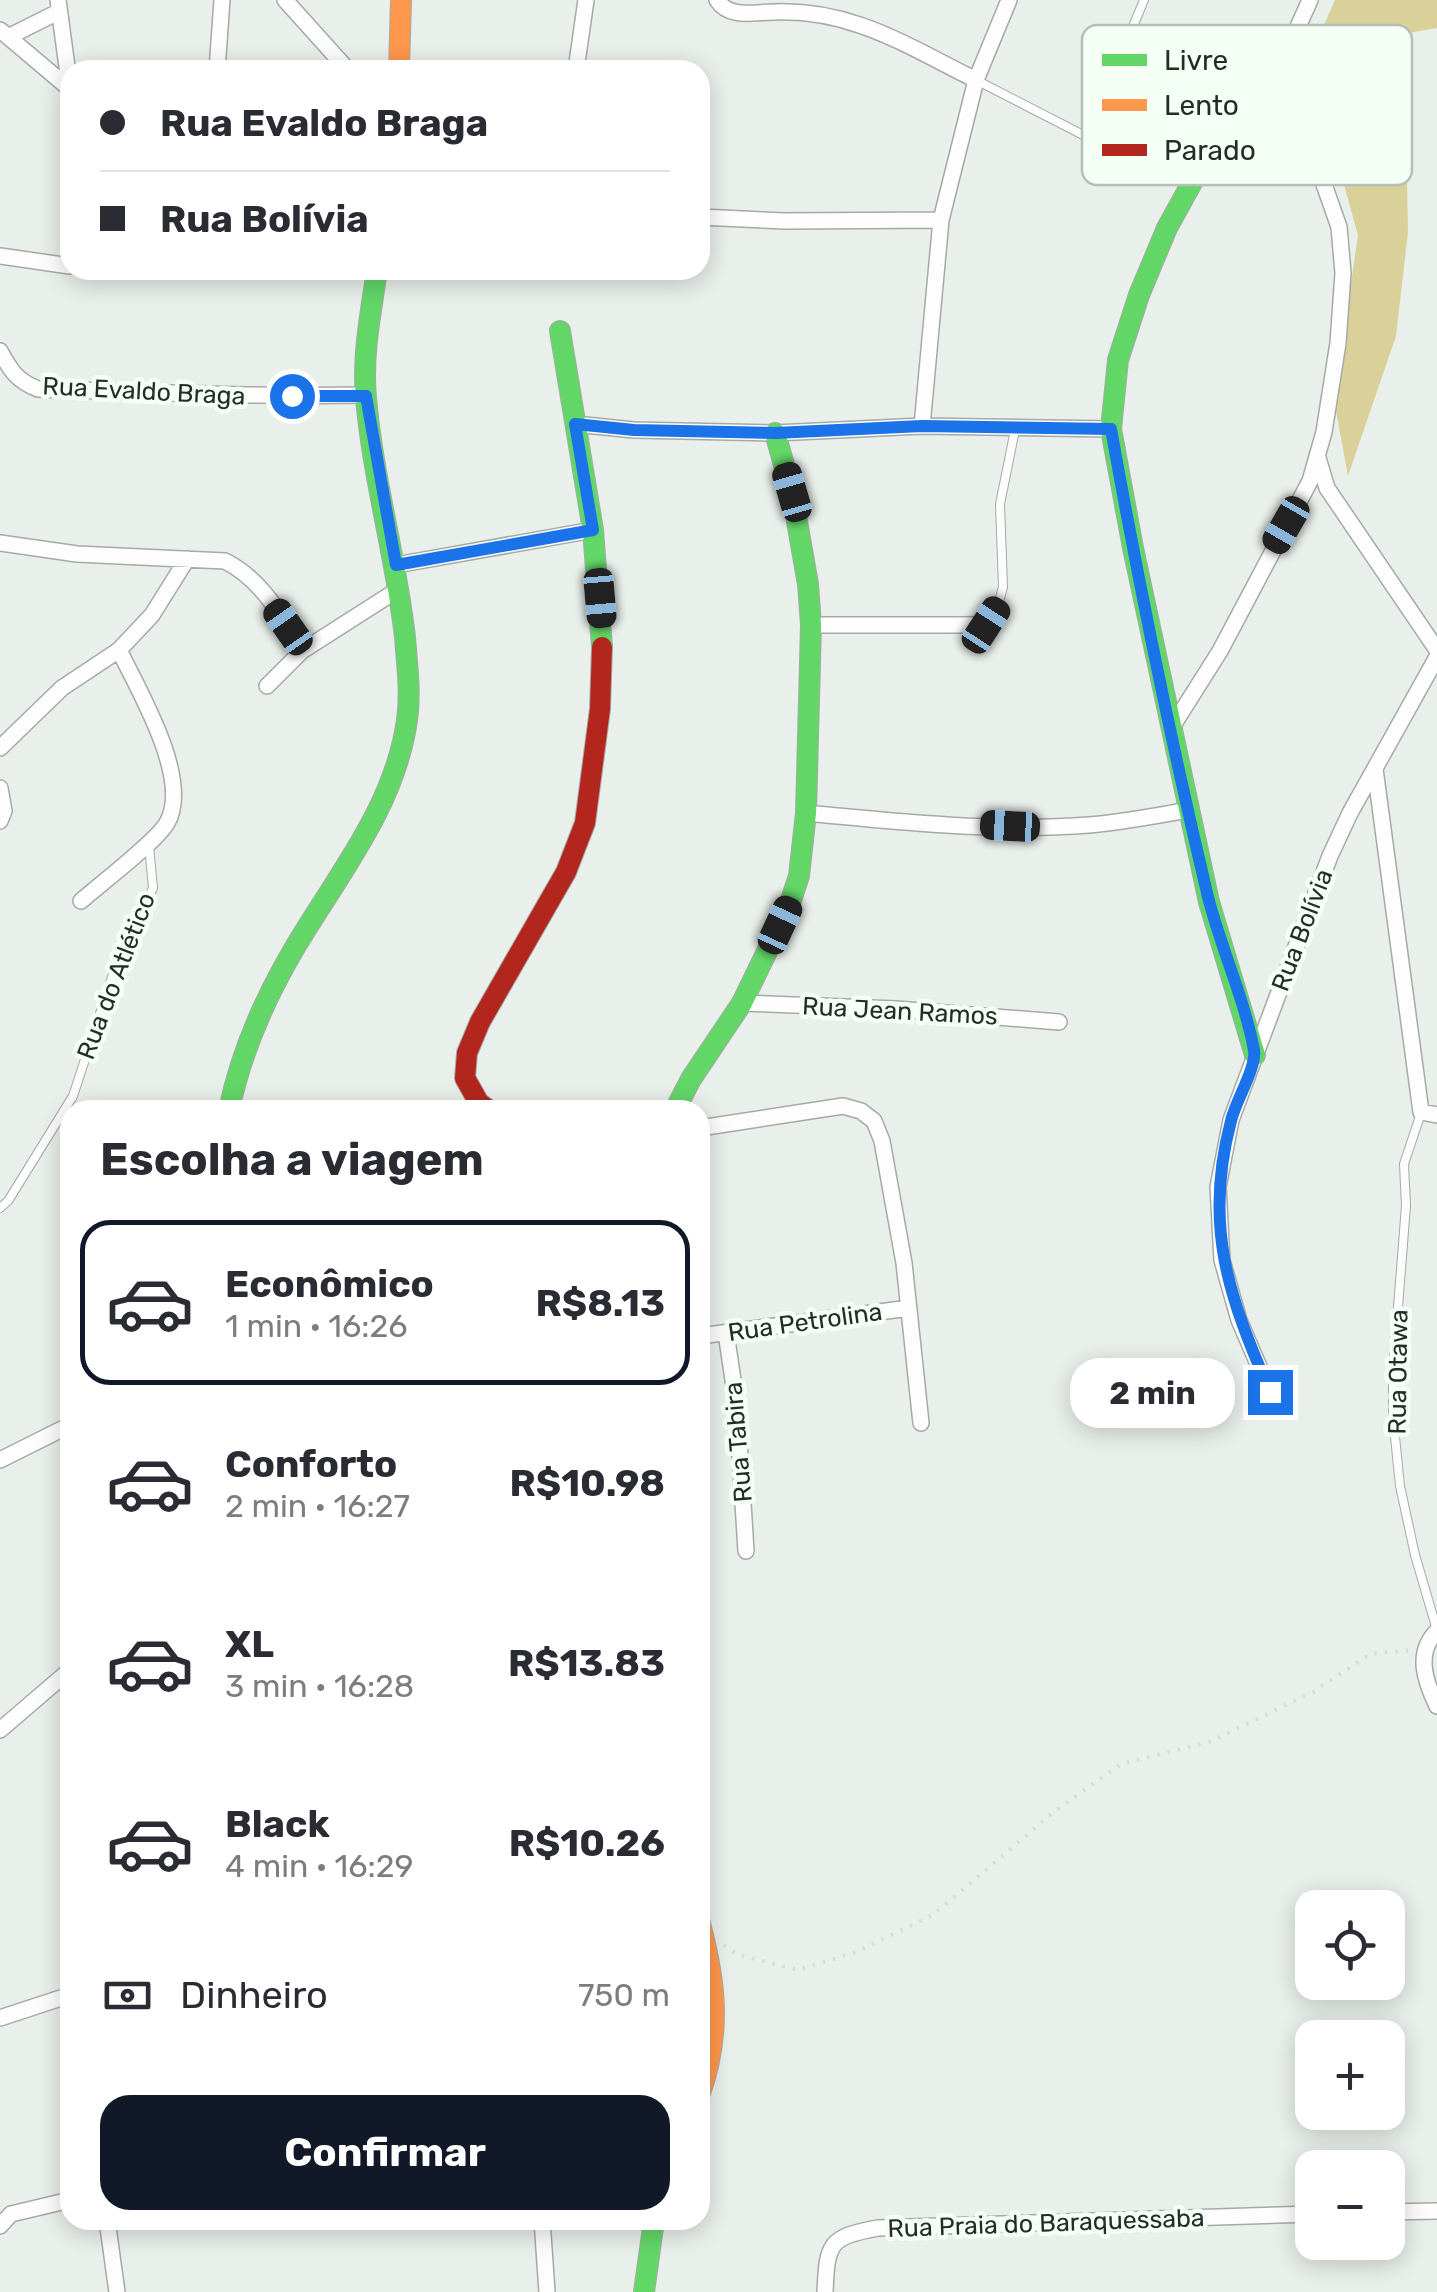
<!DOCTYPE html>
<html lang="pt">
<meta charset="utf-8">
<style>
:root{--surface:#fff;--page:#f2f2f3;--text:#2b2b33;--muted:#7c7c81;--line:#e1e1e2;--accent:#111827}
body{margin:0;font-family:Rubik,sans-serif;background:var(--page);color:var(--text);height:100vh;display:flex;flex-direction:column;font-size:38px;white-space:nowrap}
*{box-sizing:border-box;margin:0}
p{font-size:32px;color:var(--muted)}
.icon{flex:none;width:55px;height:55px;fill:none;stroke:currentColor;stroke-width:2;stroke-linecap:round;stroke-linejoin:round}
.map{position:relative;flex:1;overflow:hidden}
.panel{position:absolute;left:60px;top:1100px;width:650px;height:1130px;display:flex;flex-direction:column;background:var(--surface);border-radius:30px;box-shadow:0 5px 25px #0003}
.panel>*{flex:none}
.hud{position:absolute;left:60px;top:60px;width:650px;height:220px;border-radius:30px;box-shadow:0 5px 25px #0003;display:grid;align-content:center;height:220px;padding:0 40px;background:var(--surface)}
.buttons{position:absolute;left:1295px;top:1890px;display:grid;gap:20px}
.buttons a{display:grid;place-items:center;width:110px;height:110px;border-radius:20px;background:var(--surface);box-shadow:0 5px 25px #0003;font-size:50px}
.end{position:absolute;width:45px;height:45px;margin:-22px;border:12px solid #1a73e8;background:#fff;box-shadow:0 0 0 5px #fff}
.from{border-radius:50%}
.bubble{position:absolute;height:70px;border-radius:30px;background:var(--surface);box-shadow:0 5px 25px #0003;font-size:32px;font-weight:700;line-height:70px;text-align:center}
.car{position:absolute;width:30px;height:60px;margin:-30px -15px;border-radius:12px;box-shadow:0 0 8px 2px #0007;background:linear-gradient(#222 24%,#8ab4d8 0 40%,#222 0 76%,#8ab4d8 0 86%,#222 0)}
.hud b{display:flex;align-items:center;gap:35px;height:95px;font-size:38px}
.hud b+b{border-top:2px solid var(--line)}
.hud i{width:25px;height:25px;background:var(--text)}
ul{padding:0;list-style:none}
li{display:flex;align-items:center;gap:30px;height:165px;margin:0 20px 15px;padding:0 20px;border:5px solid transparent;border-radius:30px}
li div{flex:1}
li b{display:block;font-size:38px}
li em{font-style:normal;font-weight:700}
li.active{border-color:var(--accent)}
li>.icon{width:90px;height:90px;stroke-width:1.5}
h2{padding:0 40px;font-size:45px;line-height:120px}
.pay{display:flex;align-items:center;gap:25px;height:110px;padding:0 40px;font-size:38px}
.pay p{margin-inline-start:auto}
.action{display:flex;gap:20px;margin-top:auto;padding:20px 40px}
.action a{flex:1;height:115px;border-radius:30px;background:var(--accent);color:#fff;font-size:40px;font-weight:700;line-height:115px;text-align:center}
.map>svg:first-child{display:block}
</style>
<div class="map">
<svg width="1437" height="2292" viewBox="0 0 1437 2292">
<rect width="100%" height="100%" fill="#e9efea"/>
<path fill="#d9d199" d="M1335,0H1437V28L1397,35L1354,110L1368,150L1407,182L1408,232L1396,336L1348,476L1334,400L1358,235L1309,59Z"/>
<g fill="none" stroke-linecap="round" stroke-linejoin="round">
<g stroke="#a6aaa6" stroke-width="10">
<path id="lane" d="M976,80L1087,137L1144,0
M986,624L998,605L1003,587L1000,504L1015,430
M1421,1113L1404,1164L1406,1206L1393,1370V1417L1400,1486L1415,1555L1437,1630
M0,1208L8,1201L73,1096L114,971L153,888L149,846"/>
</g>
<g stroke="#a6aaa6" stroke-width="18">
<path id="street" d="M58,0L70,89
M285,0L348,70
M717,0C729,19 754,12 774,12C853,9 907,46 976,80
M0,30L70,89
M8,37L58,12
M217,70L222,0
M576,70L586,0
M700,217L784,221L941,220
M0,256L70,266
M110,270H115
M0,351C11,371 17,381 38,389C147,392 256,397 365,395
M575,424L634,430L775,433L922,426L1111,429
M922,426L941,220L976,80L1009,0
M1318,458L1327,488L1437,650
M0,543L77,554L225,561C261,579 282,616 302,651
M396,565L593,530
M811,625H986
M267,686L302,651L399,589
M1172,727L1220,651L1310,481L1324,432L1338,343L1343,273L1339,227L1289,85L1284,58L1310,0
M0,748L62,688L119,650L152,615L187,559
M1375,769L1421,1112L1437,1115
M0,788L4,811L0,821
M806,813C898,822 997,832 1089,825C1122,822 1156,816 1188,810
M81,901C100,884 156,842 167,823C192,780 139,691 119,650
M742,1003L896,1009L1059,1022
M700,1128L843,1106L861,1111L874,1121L882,1141L904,1263L921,1423
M726,1333L737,1407L746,1551
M700,1336L909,1308
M1270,1392L1239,1320L1222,1260L1218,1187L1231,1120L1330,856L1350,813L1437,657
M0,1460L70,1425
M1437,1631C1415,1653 1425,1681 1437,1706
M0,1730L70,1670
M0,2018L70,1995
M1388,2212L1437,2211
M107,2220L117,2292
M542,2220L547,2292
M0,2226L11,2214L70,2200
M825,2292C827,2243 829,2237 878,2228L1312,2214"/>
</g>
<g stroke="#a6aaa6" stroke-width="22">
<path id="fast" d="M1221,130L1167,228L1139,295L1118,360L1111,429L1133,548L1209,902L1255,1055
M560,331L593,530L602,647
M229,1110C241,1052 264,1000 294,949C337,876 395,807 407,720C411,693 407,665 405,637C396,557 373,479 366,398C362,355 371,312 377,270
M675,1110L691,1079L742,1003L789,906L799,876L806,813L811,625L808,584L792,493L775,433
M644,2292L654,2220"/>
</g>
<g stroke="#a6aaa6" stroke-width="22">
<path id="slow" d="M399,70L401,0
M700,1924C716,1983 721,2034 700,2093"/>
</g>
<g stroke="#a6aaa6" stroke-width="22">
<path id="jam" d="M489,1110L479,1103L465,1078L467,1053L480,1022L566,872L585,823L600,709L602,647"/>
</g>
<path stroke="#d9dbda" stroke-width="4" stroke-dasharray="2.5 8" stroke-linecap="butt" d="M1230,117L1270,72
M724,1945L736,1954L798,1970L856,1952L933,1915L1055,1811L1121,1764L1209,1742L1313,1692L1370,1654L1410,1650"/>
<use href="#lane" stroke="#fcfdfc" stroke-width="8"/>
<use href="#street" stroke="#fcfdfc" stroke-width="15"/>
<use href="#fast" stroke="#63d668" stroke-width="20"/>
<use href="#slow" stroke="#ff974d" stroke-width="20"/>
<use href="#jam" stroke="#b3261e" stroke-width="20"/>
</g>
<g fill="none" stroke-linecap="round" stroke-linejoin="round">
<path stroke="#1a73e8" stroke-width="12" d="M292,396H366L396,565L593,530L575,424L634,430L775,433L922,426L1111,429C1139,585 1171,742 1208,897C1221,948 1244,998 1254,1050C1257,1067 1235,1102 1231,1121C1203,1226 1229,1297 1270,1392"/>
</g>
<g text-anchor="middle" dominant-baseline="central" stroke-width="9" stroke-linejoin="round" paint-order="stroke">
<g font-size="25" fill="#272b27" stroke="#f4fff5">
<text transform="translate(144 391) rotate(3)">Rua Evaldo Braga</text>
<text transform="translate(1302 930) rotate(-69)">Rua Bolívia</text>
<text transform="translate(116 976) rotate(-69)">Rua do Atlético</text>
<text transform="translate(900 1011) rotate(3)">Rua Jean Ramos</text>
<text transform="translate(805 1322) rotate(-8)">Rua Petrolina</text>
<text transform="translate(1398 1372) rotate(-89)">Rua Otawa</text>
<text transform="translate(738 1442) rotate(-95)">Rua Tabira</text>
<text transform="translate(1046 2223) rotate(-2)">Rua Praia do Baraquessaba</text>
</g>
</g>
<rect x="1082" y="25" width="330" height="160" rx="15" fill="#f4fff5" stroke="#b6bfb7" stroke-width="2.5"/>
<rect x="1102" y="54" width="45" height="12" fill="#63d668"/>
<rect x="1102" y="99" width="45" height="12" fill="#ff974d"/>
<rect x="1102" y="144" width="45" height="12" fill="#b3261e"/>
<g font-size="28" fill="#272b27">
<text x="1164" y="70">Livre</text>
<text x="1164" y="115">Lento</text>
<text x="1164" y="160">Parado</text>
</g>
</svg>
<div class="buttons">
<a><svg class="icon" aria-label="locate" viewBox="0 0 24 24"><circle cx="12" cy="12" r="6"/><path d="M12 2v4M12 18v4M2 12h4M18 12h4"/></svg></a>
<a>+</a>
<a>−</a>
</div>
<i class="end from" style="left:292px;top:396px"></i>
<i class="end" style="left:1270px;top:1392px"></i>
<div class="bubble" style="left:1070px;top:1358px;width:165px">2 min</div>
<i class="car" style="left:792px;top:492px;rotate:344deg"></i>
<i class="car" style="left:1286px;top:525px;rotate:210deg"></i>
<i class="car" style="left:600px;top:598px;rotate:175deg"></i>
<i class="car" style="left:986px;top:625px;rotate:33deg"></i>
<i class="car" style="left:288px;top:627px;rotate:325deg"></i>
<i class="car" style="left:1010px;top:826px;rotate:273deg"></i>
<i class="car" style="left:780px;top:925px;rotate:25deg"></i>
<div class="hud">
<b><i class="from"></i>Rua Evaldo Braga</b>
<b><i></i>Rua Bolívia</b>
</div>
<section class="panel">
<h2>Escolha a viagem</h2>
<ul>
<li class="active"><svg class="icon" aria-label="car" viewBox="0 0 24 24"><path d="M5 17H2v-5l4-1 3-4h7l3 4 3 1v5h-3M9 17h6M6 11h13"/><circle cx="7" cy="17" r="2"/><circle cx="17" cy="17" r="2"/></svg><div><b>Econômico</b><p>1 min · 16:26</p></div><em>R$8.13</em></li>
<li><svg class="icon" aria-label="car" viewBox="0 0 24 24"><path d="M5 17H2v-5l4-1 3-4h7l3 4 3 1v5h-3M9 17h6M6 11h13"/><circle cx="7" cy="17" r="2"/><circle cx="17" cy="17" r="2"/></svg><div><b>Conforto</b><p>2 min · 16:27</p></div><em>R$10.98</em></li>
<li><svg class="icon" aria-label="car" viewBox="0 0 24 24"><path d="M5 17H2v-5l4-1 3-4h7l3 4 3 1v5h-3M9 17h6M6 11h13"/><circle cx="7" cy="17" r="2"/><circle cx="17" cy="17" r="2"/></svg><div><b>XL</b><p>3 min · 16:28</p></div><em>R$13.83</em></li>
<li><svg class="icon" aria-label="car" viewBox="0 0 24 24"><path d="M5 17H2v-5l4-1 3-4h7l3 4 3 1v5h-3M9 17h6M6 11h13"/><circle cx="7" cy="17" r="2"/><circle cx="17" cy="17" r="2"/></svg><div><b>Black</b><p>4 min · 16:29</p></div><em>R$10.26</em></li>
</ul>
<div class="pay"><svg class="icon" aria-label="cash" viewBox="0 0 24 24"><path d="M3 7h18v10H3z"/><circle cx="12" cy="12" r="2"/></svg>Dinheiro<p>750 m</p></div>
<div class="action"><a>Confirmar</a></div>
</section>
</div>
